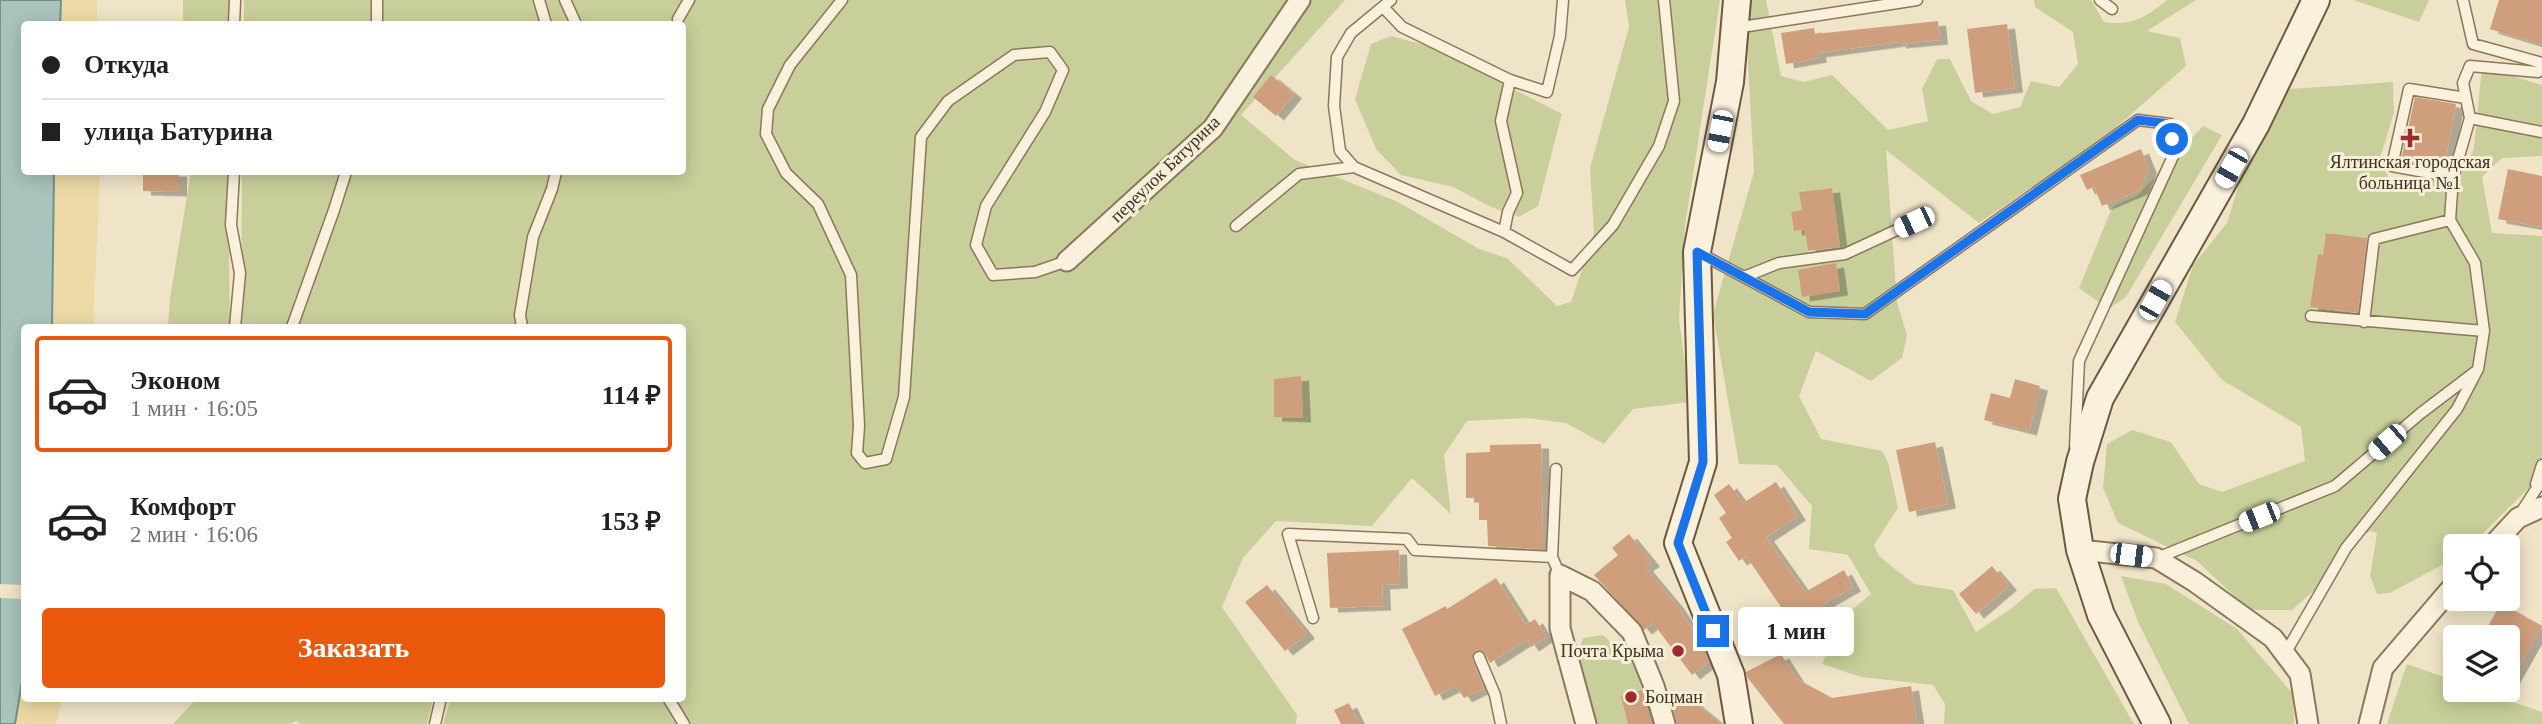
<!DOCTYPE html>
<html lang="ru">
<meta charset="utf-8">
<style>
:root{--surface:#fff;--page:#f6f6f6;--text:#202124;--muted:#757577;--line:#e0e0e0;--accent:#ea580c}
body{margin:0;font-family:Georgia,serif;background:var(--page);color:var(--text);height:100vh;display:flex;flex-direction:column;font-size:26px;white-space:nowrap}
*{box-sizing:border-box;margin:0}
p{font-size:23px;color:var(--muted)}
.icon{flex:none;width:38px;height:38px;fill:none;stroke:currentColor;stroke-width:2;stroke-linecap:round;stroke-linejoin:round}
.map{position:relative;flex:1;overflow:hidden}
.sheet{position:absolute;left:21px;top:324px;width:665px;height:378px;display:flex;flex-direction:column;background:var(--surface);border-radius:7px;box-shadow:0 4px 18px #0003}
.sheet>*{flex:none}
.hud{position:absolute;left:21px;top:21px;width:665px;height:154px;border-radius:7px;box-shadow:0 4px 18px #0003;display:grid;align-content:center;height:154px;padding:0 21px;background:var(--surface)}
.fabs{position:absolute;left:2443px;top:534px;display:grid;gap:14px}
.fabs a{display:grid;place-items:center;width:77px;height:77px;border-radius:7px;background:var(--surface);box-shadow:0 4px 18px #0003;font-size:35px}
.end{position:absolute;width:32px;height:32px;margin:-16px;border:9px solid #1a73e8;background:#fff;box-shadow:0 0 0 4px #fff}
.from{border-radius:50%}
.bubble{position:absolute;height:49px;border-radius:7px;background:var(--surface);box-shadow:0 4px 18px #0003;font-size:23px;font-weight:800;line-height:49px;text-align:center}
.car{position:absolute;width:21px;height:42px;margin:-21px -10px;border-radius:9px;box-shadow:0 0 5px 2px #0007;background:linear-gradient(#fff 24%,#345 0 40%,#fff 0 76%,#345 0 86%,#fff 0)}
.hud b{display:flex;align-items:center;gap:24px;height:66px;font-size:26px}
.hud b+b{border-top:2px solid var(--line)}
.hud i{width:18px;height:18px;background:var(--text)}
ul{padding:12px 0 0;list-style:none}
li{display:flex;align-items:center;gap:21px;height:116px;margin:0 14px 10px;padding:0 7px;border:4px solid transparent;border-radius:7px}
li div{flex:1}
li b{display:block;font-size:26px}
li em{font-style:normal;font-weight:800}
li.active{border-color:var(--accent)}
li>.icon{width:63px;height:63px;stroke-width:1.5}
.cta{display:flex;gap:14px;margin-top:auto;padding:14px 21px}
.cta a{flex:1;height:80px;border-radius:7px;background:var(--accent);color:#fff;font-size:28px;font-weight:800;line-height:80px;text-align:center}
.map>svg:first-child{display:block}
</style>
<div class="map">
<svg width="2542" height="724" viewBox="0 0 2542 724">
<defs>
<filter id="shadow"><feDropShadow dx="8" dy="4.5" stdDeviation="0" flood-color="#0004"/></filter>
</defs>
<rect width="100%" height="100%" fill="#f0e4c8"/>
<path fill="#c9cf9b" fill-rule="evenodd" d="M183,0H231L230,24H183Z
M244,0H1345L1241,115L1295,160L1398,202L1479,249L1507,258L1557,306L1571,302L1594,233L1590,168L1629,27L1625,0H1720L1685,226L1679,319L1690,402L1633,409L1604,444L1566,423L1527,418L1467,421L1444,455L1451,514L1412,478L1372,526L1276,521L1243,558L1222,607L1297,715L1296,724H443L451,698H682V327H241L242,172H682V24H244Z
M1748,0H1766L1781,76L1804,82L1832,75L1888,130L1928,121L1922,89L1937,59H1950L1971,101L1993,114L2020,107L2031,81L2059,87L2078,64L2073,32L2035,7L2034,0H2091L2104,22C2132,26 2145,18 2167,0H2196L2147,31L2180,38L2186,66L2120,124L2083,153L1979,223L1886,150L1897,303L1907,335L1902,358L1871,381L1816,351L1799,396L1821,439L1882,451L1888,462L1898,508L1874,545L1879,556L1914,584L1953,590L1976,632L2012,608L2034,589L2056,588L2134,724H1944L1945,704L1933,685L1861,677L1822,664L1844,616L1871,594L1848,555L1809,549L1812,506L1777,465L1739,464L1713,314L1754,172L1746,26ZM1831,188L1840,247L1808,252L1805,230L1794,231L1791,212L1802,210L1800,192Z
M2353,0H2429L2419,22Z
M1391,36L1432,47L1562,114L1538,206L1519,217L1491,207L1453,187L1401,175L1376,149L1355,99L1371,44Z
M2482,67L2542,85V156L2502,158L2482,177L2492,233L2542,236V466L2529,488L2470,546H2455V558L2390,593L2377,594L2370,576L2377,533L2371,531L2343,543L2329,577L2292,610H2249L2197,561L2118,523L2103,488L2107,444L2132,430L2171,442L2199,484L2222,492L2305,461L2301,427L2222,380L2175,322L2193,265L2227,223L2241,177L2290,89L2393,82L2394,113L2379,161L2395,187L2465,169L2474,148ZM2327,233L2368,239L2364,263H2369L2362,314L2310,307L2318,255H2323Z
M2203,126L2222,135L2126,297L2108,309L2079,288L2109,215L2114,206L2137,196Z
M191,172H228L230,327H168L170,298Z
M2121,576L2166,584L2237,629L2293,694L2294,724H2189L2138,622Z
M1603,635L1639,670L1653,724H1589L1573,669L1583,638Z
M2407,664L2455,681V690H2478L2542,712V724H2387Z
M197,698H432L433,699L427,724H300L296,721L290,724H173Z"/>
<path fill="#ecd9a5" d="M61,0H97V24H60Z
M54,172H100L93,327H52Z
M24,671V698H63L56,724H15Z"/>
<path fill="#a9c4bc" stroke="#6f938a" stroke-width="2" d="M0,0H61L60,24H24V172H54L52,327H24V670L15,724H0Z"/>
<path fill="#f0e4c8" d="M0,584L24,585V599L0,598Z"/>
<path fill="#cf9f7d" filter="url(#shadow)" d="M2499,0H2542V45L2490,29Z
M1938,21L1940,40L1898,44V42L1818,53L1819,58L1786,64L1781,33L1814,28L1815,34Z
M2007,24L2015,88L1975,93L1967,29Z
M1271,75L1294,94L1276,116L1253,97Z
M2415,97L2456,104L2444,168L2401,160Z
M2141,149L2149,169L2140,190L2102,206L2094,187L2087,190L2080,175Z
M2508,169L2542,176V227L2498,219Z
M143,172H179V192L143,191Z
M1832,188L1840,247L1808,251L1805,230L1794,231L1791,212L1802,210L1799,192Z
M2326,233L2367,238L2358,313L2310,307L2318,254L2323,255Z
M1836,263L1840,291L1802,297L1798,270Z
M1301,376L1303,418L1274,417V379Z
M2015,379L2040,386L2029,431L1984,420L1991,393L2010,398Z
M1935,442L1948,504L1909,512L1896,450Z
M1541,444L1543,549L1488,546L1487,520H1479V498H1466V453L1490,452V445Z
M1776,482L1798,516L1766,537L1805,592L1844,570L1853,587L1816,608L1794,626L1746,556L1739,561L1726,542L1732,538L1719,518L1726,513L1714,495L1729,484L1743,503Z
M1629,534L1652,562L1645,567L1676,604L1699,639L1709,662L1692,675L1653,623L1644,630L1594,575L1618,555L1612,548Z
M1399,550L1400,584L1382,585L1383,606L1330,608L1327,553Z
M1992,566L2009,586L1976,614L1959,594Z
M1496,578L1526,625L1535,619L1546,637L1531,647L1526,640L1490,663L1484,652L1476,650L1472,659L1484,688L1464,698L1456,686L1435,696L1402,629L1446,606L1447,609Z
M1267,585L1307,634L1285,651L1245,602Z
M2501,603L2542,626L2508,686V637H2482Z
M1781,654L1797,679L1832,698L1911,686L1917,724H1784L1747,677L1746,672Z
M1642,690L1652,724H1628L1621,696Z
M1685,694L1721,724H1677L1673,709Z
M1349,703L1359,724H1341L1334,710Z"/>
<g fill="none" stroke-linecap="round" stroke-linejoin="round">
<g stroke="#8d765c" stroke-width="13">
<path id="lane" d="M377,0V24
M539,0L546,24
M565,0L576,24
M842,0L790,65L768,109L766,134L786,173L818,204L851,275L859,426L857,453L865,463L886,459L904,397L921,137L948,101L1014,55L1050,52L1063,70L1045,112L986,206L976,245L993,275L1035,272L1067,261
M1391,0L1351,33L1337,57L1334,106L1340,151L1354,167L1504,232L1572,270L1613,225L1659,146L1674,101L1664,0
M2100,0L2112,9
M2463,0L2473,44L2542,63
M1384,8L1402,27L1510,80
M678,19L689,0
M234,24L235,0
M1735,28L1917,0
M2542,67L2538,72L2470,66L2463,83L2470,118L2542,132
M2466,98L2409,89L2392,166L2453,177L2470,118
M234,172L231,225L240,273L235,327
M1236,226L1299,174L1354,167
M1504,232L1508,212L1517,193L1501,121L1510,80L1547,92L1560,36L1563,0
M1701,254L1809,312L1865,314L2138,120L2170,124L2174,154L2079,361L2075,446
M1744,277L1779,263L1845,254L1914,222
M2311,316L2484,331
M2364,322L2374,239L2450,220
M292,327L334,210L346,172
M522,327L520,315L533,237L552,189L556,172
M1556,469L1552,557L1560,575
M2536,484L2542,465
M2520,514L2542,480
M2157,558L2335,486L2421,413L2475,372
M1313,618L1288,534L1407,539L1415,550L1552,557
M2285,654L2346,548L2457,409L2478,369L2484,331L2475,263L2450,220L2453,177
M1479,657L1495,695L1501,724
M668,698L684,724
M435,724L441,698"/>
</g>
<g stroke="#8d765c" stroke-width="23">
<path id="street" d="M1067,261L1213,128L1300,0
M2492,546L2518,518L2542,507
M2080,550L2156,558L2195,582L2273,638L2300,674L2308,724
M1586,724L1560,628V575L1592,591L1632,632L1654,686L1665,724
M2369,724L2383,668L2455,584"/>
</g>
<g stroke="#6f573f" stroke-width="30">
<path id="secondary" d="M1737,0L1730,82L1697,252L1703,462L1678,543L1731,675L1739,724
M2157,724L2101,615L2080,550L2072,499L2080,462L2100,398L2256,124L2316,0"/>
</g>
<use href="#lane" stroke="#faf1dc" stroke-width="10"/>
<use href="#street" stroke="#faf1dc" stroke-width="19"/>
<use href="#secondary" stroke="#faf1dc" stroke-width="26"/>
</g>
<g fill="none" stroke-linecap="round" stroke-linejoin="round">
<path stroke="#1a73e8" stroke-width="9" d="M1713,631L1678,543L1703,462L1697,252L1809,312L1865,314L2138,120L2170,124L2172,139"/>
</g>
<g fill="#9e2a2b" stroke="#f7eed8" stroke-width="2.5">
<path d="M2406.5 127.5h7v7h7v7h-7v7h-7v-7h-7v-7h7z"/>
<circle cx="1678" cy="651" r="7"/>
<circle cx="1631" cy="697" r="7"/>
</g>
<g text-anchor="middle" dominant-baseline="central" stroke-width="6" stroke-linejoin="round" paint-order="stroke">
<g font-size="18" fill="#3d2e20" stroke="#f7eed8">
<text x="2410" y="162">Ялтинская городская<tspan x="2410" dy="21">больница №1</tspan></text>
<text x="1664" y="651" text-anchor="end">Почта Крыма</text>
<text x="1645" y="697" text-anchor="start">Боцман</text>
</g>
<g font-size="18" fill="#3d2e20" stroke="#f7eed8">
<text transform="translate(1165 169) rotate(-44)">переулок Батурина</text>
</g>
</g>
</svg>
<div class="fabs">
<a><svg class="icon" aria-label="locate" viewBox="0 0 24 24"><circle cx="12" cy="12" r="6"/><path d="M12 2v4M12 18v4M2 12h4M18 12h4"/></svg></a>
<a><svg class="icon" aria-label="layers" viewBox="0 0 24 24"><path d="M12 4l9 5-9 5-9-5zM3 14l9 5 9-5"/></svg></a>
</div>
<i class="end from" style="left:2172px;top:139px"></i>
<i class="end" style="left:1713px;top:631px"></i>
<div class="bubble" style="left:1738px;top:607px;width:116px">1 мин</div>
<i class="car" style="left:1720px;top:131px;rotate:191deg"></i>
<i class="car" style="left:2231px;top:168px;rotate:210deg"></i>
<i class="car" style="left:1914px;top:222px;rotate:245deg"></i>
<i class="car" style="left:2155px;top:300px;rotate:30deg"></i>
<i class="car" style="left:2387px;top:442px;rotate:229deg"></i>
<i class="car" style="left:2259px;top:517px;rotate:248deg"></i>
<i class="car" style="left:2131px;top:555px;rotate:97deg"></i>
<div class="hud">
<b><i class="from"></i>Откуда</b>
<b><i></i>улица Батурина</b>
</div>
<section class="sheet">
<ul>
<li class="active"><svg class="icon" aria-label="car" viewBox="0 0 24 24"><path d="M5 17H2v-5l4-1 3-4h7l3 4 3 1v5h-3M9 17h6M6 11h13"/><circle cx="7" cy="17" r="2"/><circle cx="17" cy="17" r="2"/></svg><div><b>Эконом</b><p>1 мин · 16:05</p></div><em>114 ₽</em></li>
<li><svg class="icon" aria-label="car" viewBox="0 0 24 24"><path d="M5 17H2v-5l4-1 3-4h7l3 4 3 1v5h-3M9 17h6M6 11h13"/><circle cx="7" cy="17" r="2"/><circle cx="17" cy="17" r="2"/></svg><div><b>Комфорт</b><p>2 мин · 16:06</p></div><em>153 ₽</em></li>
</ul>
<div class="cta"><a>Заказать</a></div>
</section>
</div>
